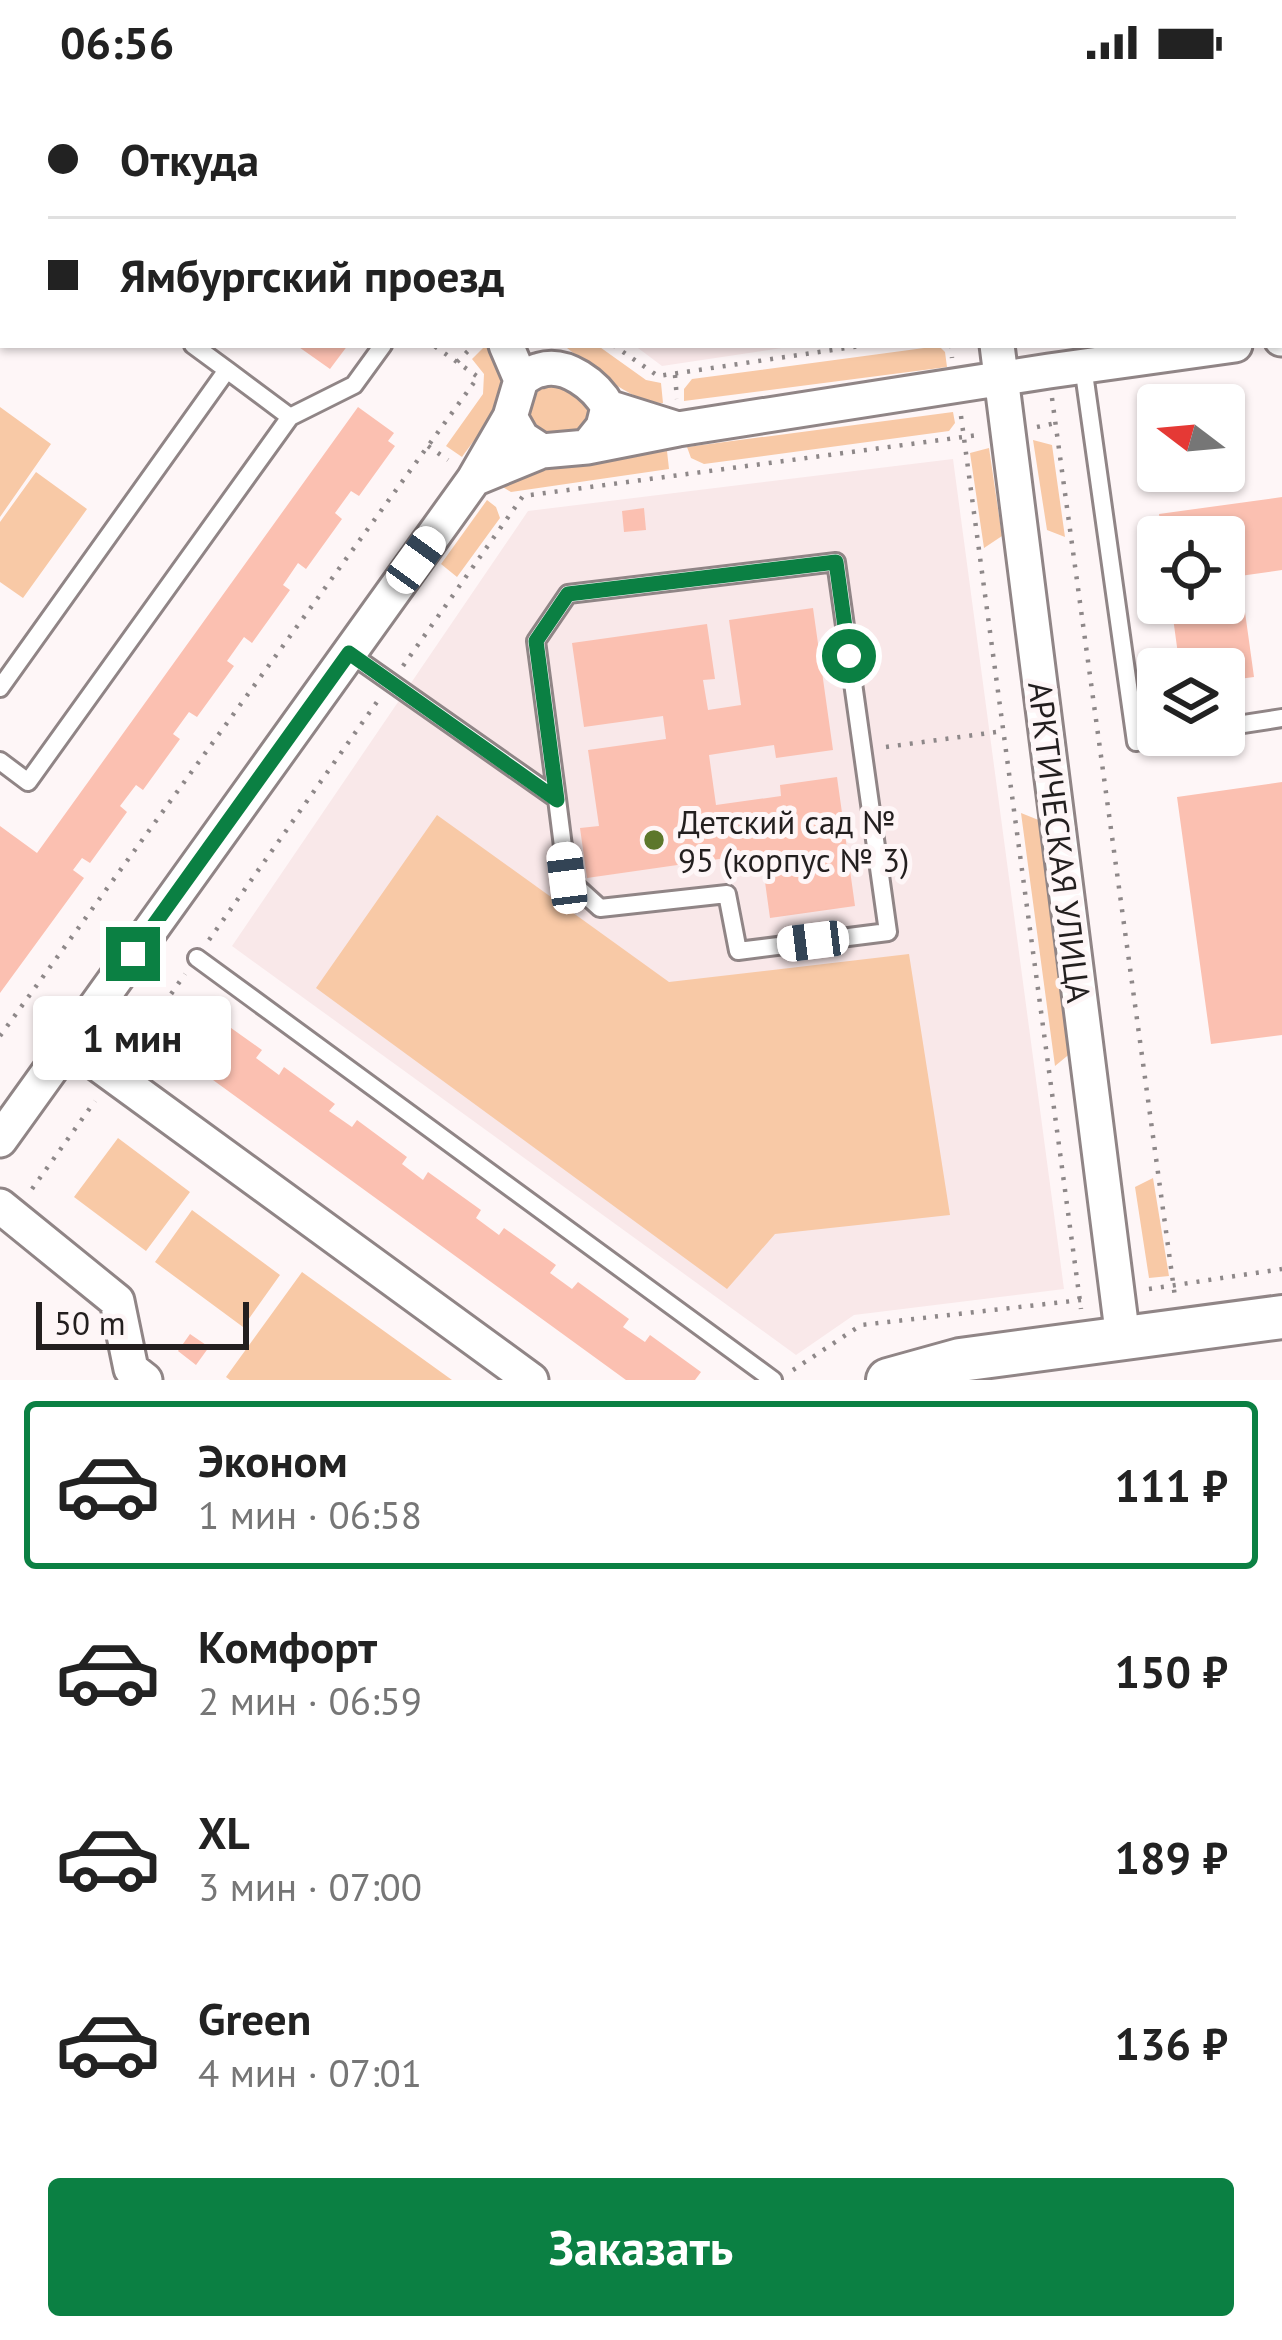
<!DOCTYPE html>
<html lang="ru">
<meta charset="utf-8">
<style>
:root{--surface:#fff;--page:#f2f2f2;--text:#222;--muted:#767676;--line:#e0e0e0;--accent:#0b8043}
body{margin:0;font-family:"PT Sans",sans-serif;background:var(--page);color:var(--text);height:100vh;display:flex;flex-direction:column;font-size:45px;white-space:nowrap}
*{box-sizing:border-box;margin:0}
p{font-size:39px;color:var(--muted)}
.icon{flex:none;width:66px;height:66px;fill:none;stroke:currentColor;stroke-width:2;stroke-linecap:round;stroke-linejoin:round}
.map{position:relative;height:1296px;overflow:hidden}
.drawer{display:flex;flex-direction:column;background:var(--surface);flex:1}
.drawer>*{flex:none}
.guide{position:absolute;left:0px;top:0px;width:1284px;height:264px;box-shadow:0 3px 9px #0004;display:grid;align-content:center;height:264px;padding:0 48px;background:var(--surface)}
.needle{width:78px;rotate:286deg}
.fabs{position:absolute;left:1137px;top:300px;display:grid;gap:24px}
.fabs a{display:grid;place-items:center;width:108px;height:108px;border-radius:12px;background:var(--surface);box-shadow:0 3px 9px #0004;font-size:60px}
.scale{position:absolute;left:36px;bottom:30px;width:213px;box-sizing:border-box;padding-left:12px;border:6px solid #231f1f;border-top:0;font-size:33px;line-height:42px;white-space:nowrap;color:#231f1f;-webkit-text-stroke:9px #fef6f7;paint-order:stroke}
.end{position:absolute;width:54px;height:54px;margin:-27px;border:15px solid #0b8043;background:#fff;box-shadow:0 0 0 6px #fff}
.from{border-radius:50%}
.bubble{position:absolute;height:84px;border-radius:12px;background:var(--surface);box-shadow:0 3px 9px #0004;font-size:39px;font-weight:600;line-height:84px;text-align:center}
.car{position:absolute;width:36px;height:72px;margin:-36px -18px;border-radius:15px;box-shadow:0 0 9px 3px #0007;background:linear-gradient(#fff 24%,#345 0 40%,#fff 0 76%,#345 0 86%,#fff 0)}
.guide b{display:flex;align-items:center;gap:42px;height:114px;font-size:45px}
.guide b+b{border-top:3px solid var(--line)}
.guide i{width:30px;height:30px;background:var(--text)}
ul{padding:21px 0 0;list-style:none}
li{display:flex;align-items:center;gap:36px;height:168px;margin:0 24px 18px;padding:0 24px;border:6px solid transparent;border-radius:12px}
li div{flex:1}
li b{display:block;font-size:45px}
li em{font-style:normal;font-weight:600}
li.active{border-color:var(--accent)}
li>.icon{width:108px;height:108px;stroke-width:1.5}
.cta{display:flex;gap:24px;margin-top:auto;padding:24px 48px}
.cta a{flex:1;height:138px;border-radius:12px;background:var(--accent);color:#fff;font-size:48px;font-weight:600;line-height:138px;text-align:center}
.status{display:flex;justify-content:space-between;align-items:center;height:84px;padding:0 60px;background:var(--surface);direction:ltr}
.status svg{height:33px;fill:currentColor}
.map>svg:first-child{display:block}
</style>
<div class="status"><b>06:56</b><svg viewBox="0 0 49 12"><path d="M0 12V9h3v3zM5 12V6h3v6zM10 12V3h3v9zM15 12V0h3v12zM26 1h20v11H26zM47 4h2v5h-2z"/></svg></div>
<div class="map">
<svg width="1282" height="1296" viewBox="0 0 1282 1296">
<rect width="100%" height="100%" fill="#fef6f7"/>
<path fill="#f9e8e9" d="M634,261H802L662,282Z
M953,375L1064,1205L854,1231L796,1271L232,862L528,427Z"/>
<path fill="#f8c9a6" d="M486,261C490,269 496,278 499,287C509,319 479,349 462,373L446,362L483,310L484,290L472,275Z
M563,261H597L646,296L661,299L663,319C631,320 589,280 563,261Z
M939,262L945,268L947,283L684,317V305L692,295Z
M556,296L588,317L593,328L580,351C549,354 541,359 523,331L534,301Z
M0,323L51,360L0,433Z
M953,328L955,339L949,347L704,380L691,374L687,363Z
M1033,356L1052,361L1065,453L1047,446Z
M989,364L1002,452L984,464L970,369Z
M667,367L669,385L511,408L498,400L522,385Z
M36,388L87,425L23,514L0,498V438Z
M487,416L496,423L500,434L457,493L441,480Z
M1021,729L1041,737L1072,968L1055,982Z
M437,731L669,898L909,870L950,1131L775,1150L727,1205L316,904Z
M118,1054L190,1108L146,1167L74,1113Z
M1153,1094L1169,1192L1149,1194L1135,1103Z
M192,1126L280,1191L243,1243L155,1178Z
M302,1188L452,1296H230L226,1293Z"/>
<path fill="#fbc0b1" d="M296,261H348L330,285Z
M358,323L394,349L388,357L395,362L359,412L351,407L335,429L342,435L306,485L298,479L283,501L290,506L252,559L244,553L227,577L234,582L197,633L189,628L173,650L180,655L143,706L136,701L120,722L127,728L90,779L82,774L73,786L84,794L0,909V742L37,769Z
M1282,413V486L1240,492L1254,593L1224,597V585H1180L1171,519H1224V453H1162L1159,430Z
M644,424L646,446L624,448L622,427Z
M813,524L833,666L776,674L774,661L709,671L716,721L781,712L780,701L837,693L855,822L770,834L761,769L587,794L580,744L599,742L588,666L666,655L663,632L584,643L572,559L707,540L715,595L703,596L708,626L741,621L729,536Z
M1282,698V951L1211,960L1177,713Z
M195,928L205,936L210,929L262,966L256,974L279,991L284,983L335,1020L329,1027L352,1043L357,1036L407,1073L402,1080L423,1096L428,1088L481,1126L476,1134L499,1151L504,1144L556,1181L550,1189L572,1205L578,1198L629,1235L623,1243L645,1258L650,1251L701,1288L695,1296H626L169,964Z
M190,1250L209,1263L196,1281L178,1267Z"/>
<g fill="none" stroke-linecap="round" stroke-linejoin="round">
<g stroke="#908586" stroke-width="22">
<path id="service" d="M410,0L413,3
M548,3L552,0
M0,118L3,121
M1083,282L1136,658L1178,651
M227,286L290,333L354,301L383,261
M349,569L557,715L536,557L568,510L836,478L888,848L738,867L727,810L600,824L567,794L557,715
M0,604L227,286L193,261
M1224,643L1282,634
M0,677L28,698L290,333
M197,874L773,1296"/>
</g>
<g stroke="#908586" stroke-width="39">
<path id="minor" d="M168,0L172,3
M961,0L962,3
M21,3L23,0
M0,31L3,27
M1281,255L1282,254
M506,261L521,296
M997,261L1123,1255
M510,333L474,395L542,367L587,363L603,343L608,323C596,301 566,278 540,286C533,287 527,292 521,296L510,333L522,354L542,367
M678,345L1049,287L1235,261
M587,363L678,345L608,323
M69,959L531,1296
M0,1056L474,395
M0,1122L117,1217L131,1285L145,1296"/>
</g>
<g stroke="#908586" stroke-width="48">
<path id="tertiary" d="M888,1296L960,1276L1282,1233"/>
</g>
<path stroke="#8e8889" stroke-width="4.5" stroke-dasharray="3 9" stroke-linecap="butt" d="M67,0L72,3
M251,0L255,3
M915,0V3
M1009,0L1010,3
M613,261L658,292L866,261
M951,261L952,274
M457,278L474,261
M675,291L677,315
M1052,314L1175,1213
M961,332L1081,1225
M1037,343L1056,339
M428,362L448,376
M403,582L523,412L978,351
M886,663L1004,647
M209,856L379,615
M0,952L478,293L433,261
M130,969L185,890
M32,1105L95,1017
M1149,1205L1282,1185
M793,1286L861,1241L1090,1215"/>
<use href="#service" stroke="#fff" stroke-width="16"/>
<use href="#minor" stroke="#fff" stroke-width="33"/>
<use href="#tertiary" stroke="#fff" stroke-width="42"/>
</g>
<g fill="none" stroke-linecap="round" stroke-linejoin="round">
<path stroke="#0b8043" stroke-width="15" d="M133,870L349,569L557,716L536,557L568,510L836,478L849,572"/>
</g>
<circle fill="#5d772b" stroke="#fef6f7" stroke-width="4.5" cx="654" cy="756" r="12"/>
<g text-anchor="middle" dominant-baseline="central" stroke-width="10" stroke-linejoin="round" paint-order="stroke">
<g font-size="33" fill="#231f1f" stroke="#fef6f7" text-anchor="start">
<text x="678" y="737">Детский сад №<tspan x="678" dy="38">95 (корпус № 3)</tspan></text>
</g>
<g font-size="33" fill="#231f1f" stroke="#fef6f7">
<text transform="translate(1060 758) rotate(83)">АРКТИЧЕСКАЯ УЛИЦА</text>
</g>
</g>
</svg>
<div class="fabs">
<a><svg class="needle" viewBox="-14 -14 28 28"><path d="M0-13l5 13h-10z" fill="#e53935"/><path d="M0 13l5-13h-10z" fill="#767676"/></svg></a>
<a><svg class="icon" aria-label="locate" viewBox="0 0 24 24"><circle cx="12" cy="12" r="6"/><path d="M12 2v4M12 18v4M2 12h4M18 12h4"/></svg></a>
<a><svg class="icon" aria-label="layers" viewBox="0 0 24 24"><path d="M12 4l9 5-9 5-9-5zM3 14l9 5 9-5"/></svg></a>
</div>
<div class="scale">50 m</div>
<i class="end from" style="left:849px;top:572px"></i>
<i class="end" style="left:133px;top:870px"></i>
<div class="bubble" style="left:33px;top:912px;width:198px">1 мин</div>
<i class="car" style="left:416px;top:476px;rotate:36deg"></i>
<i class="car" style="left:567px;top:794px;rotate:353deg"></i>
<i class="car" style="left:813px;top:857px;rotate:263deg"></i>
<div class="guide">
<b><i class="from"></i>Откуда</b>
<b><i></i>Ямбургский проезд</b>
</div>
</div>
<section class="drawer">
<ul>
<li class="active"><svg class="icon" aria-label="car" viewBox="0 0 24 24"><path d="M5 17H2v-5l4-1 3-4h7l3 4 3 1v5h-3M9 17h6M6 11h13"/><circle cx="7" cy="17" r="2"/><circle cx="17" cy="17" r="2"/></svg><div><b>Эконом</b><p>1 мин · 06:58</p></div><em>111 ₽</em></li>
<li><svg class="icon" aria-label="car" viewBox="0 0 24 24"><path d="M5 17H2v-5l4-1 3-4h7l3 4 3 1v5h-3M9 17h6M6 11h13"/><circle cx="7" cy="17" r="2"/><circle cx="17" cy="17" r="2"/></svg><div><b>Комфорт</b><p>2 мин · 06:59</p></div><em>150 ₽</em></li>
<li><svg class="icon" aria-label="car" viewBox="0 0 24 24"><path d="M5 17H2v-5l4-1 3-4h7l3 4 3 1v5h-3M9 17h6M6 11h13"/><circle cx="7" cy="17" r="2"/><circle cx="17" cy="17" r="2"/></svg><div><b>XL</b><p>3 мин · 07:00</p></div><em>189 ₽</em></li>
<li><svg class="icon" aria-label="car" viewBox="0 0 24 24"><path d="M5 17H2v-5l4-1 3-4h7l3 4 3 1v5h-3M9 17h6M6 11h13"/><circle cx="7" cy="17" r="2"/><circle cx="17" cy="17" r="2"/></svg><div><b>Green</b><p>4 мин · 07:01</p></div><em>136 ₽</em></li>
</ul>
<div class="cta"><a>Заказать</a></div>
</section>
